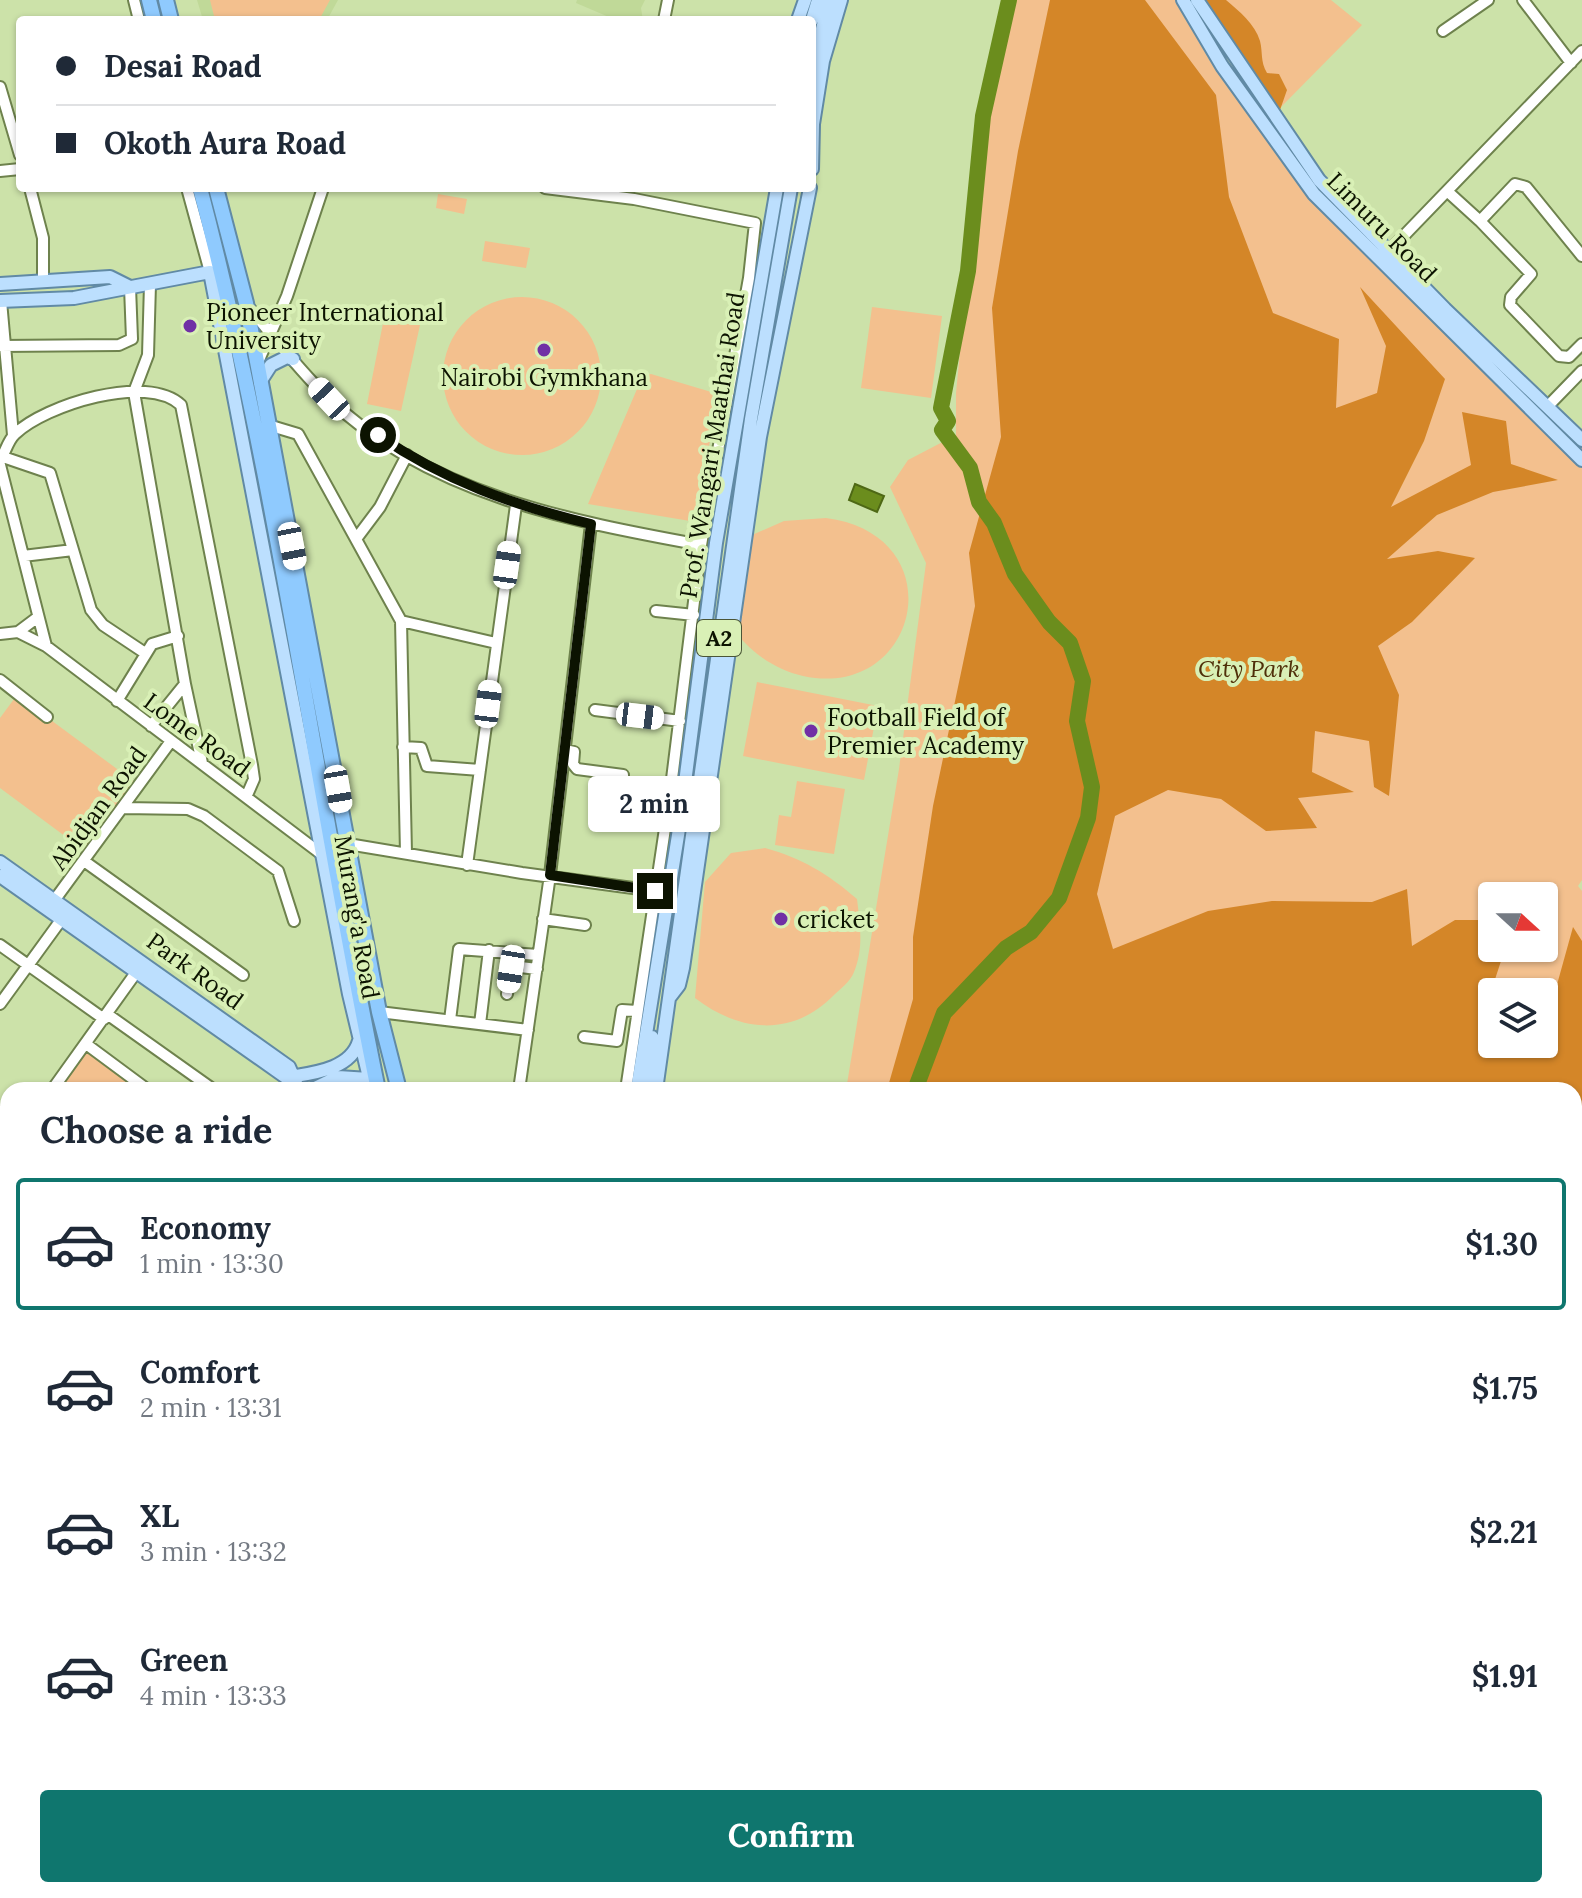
<!DOCTYPE html>
<meta charset="utf-8">
<style>
:root{--surface:#fff;--page:#f2f2f3;--text:#1f2937;--muted:#747a83;--line:#e0e1e3;--accent:#0f766e}
body{margin:0;font-family:Lora,serif;background:var(--page);color:var(--text);height:100vh;display:flex;flex-direction:column;font-size:30px;white-space:nowrap}
*{box-sizing:border-box;margin:0}
p{font-size:26px;color:var(--muted)}
.icon{flex:none;width:44px;height:44px;fill:none;stroke:currentColor;stroke-width:2;stroke-linecap:round;stroke-linejoin:round}
.map{position:relative;flex:1;overflow:hidden}
.drawer{position:absolute;left:0px;top:1082px;width:1582px;height:816px;display:flex;flex-direction:column;background:var(--surface);border-radius:24px 24px 0 0;box-shadow:0 2px 6px #0004}
.drawer>*{flex:none}
.top-card{position:absolute;left:16px;top:16px;width:800px;height:176px;border-radius:8px;box-shadow:0 2px 6px #0004;display:grid;align-content:center;height:176px;padding:0 40px;background:var(--surface)}
.needle{width:52px;rotate:111deg}
.buttons{position:absolute;left:1478px;top:882px;display:grid;gap:16px}
.buttons a{display:grid;place-items:center;width:80px;height:80px;border-radius:8px;background:var(--surface);box-shadow:0 2px 6px #0004;font-size:40px}
.end{position:absolute;width:36px;height:36px;margin:-18px;border:10px solid #0c1301;background:#fff;box-shadow:0 0 0 4px #fff}
.from{border-radius:50%}
.bubble{position:absolute;height:56px;border-radius:8px;background:var(--surface);box-shadow:0 2px 6px #0004;font-size:26px;font-weight:700;line-height:56px;text-align:center}
.car{position:absolute;width:24px;height:48px;margin:-24px -12px;border-radius:10px;box-shadow:0 0 6px 2px #0007;background:linear-gradient(#fff 24%,#345 0 40%,#fff 0 76%,#345 0 86%,#fff 0)}
.top-card b{display:flex;align-items:center;gap:28px;height:76px;font-size:30px}
.top-card b+b{border-top:2px solid var(--line)}
.top-card i{width:20px;height:20px;background:var(--text)}
ul{padding:0;list-style:none}
li{display:flex;align-items:center;gap:24px;height:132px;margin:0 16px 12px;padding:0 24px;border:4px solid transparent;border-radius:8px}
li div{flex:1}
li b{display:block;font-size:30px}
li em{font-style:normal;font-weight:700}
li.selected{border-color:var(--accent)}
li>.icon{width:72px;height:72px;stroke-width:1.5}
h2{padding:0 40px;font-size:36px;line-height:96px}
.primary-button{display:flex;gap:16px;margin-top:auto;padding:16px 40px}
.primary-button a{flex:1;height:92px;border-radius:8px;background:var(--accent);color:#fff;font-size:32px;font-weight:700;line-height:92px;text-align:center}
.map>svg:first-child{display:block}
</style>
<div class="map">
<svg width="1582" height="1898" viewBox="0 0 1582 1898">
<rect width="100%" height="100%" fill="#cce2a9"/>
<path fill="#c0d998" d="M197,0H338L327,20H203Z
M577,0H645L641,8L643,20H616L576,3Z
M8,1697V1867H0V1770Z"/>
<path fill="#f3c08e" fill-rule="evenodd" d="M210,0H330L319,20H215Z
M1014,0H1180L1305,160L1582,446V880L1578,886L1582,891V1238L1574,1241V1090H846L899,769L926,563L890,487L908,460L956,435V393L983,116ZM1492,896H1544V948H1492ZM1492,992H1544V1044H1492Z
M1208,0H1331L1362,25L1280,108Z
M438,194L467,199L464,214L436,208Z
M485,241L530,248L526,268L482,261Z
M443 376a79 79 0 1 1 158 0a79 79 0 1 1-158 0Z
M872,307L942,316L931,398L861,388Z
M386,308L422,316L401,411L367,404Z
M651,374L718,394L696,522L588,504L643,375Z
M826,518C956,535 920,701 803,676C777,670 754,655 737,634L752,535L784,521Z
M757,682L878,706L864,780L743,756Z
M17,695L136,783L85,851L0,788V718Z
M797,781L845,789L834,854L775,845L779,815L791,817Z
M765,848C802,858 828,874 857,899C860,924 864,948 854,972C851,981 840,989 834,995C792,1038 739,1032 695,998L705,882L731,853Z
M86,1044L148,1090H52Z
M8,1150V1294L0,1289V1161Z
M1582,1248V1458L1574,1460V1251Z
M1582,1463V1890L1572,1898H1061L1065,1890H1574V1465Z
M809,1890H1059L1056,1898H811Z"/>
<path fill="#d48628" d="M1050,0H1145L1216,95L1229,197L1273,313L1339,339L1336,408L1377,393L1386,346L1360,287L1445,379L1424,441L1391,507L1471,465L1462,412L1506,421L1511,464L1558,480L1493,492L1437,515L1387,559L1438,551L1475,558L1412,622L1378,646L1399,695L1389,796L1374,787L1369,741L1315,731L1312,772L1354,792L1298,798L1317,828L1266,831L1221,799L1168,790L1115,816L1097,894L1113,949L1208,911L1272,901L1372,902L1407,889L1412,946L1455,920H1492V948H1515L1502,958L1480,1025L1492,1031V1044H1544V1019L1548,1017L1573,927L1582,941V1187L1574,1208V1090H887L913,999V937L933,806L975,606L969,553L1001,437L992,308L1018,151Z
M1204,0H1226C1239,11 1255,24 1260,41C1263,53 1260,61 1267,73L1279,74L1287,90L1280,110Z
M1582,1754V1878L1574,1885V1761Z
M1497,1890H1568L1559,1898H1495Z"/>
<path fill="#6b8d1d" stroke="#4e6815" stroke-width="2" d="M855,484L884,496L877,512L849,500Z"/>
<g fill="none" stroke-linecap="round" stroke-linejoin="round">
<path stroke="#4e6815" stroke-width="3" d="M1574,1480L1582,1479
M862,1890V1898
M1086,1898L1094,1890"/>
<path stroke="#6b8d1d" stroke-width="16" d="M915,1090L944,1013L1006,948L1031,932L1059,898L1088,818L1092,787L1077,721L1083,681L1070,643L1049,622L1015,574L994,523L979,502L970,468L942,430L948,421L941,408L968,271L983,116L1009,0"/>
<g stroke="#6e824d" stroke-width="14">
<path id="minor" d="M134,0L139,20
M1523,0L1571,63
M664,20L668,0
M1443,31L1488,0
M0,87L20,155
M0,171L20,169
M30,188L43,238V282
M187,188L210,272
M545,188L634,199L755,223L749,278L701,545L670,795L626,1090
M1447,191L1480,221L1515,184L1526,187L1582,256
M1480,221L1531,274L1511,297L1510,305L1559,356L1569,357L1582,344
M1391,249L1582,51
M150,284L148,355L134,392L185,684L151,726
M1,301L13,435
M247,305C273,336 298,369 327,397C427,494 570,521 701,545
M0,346L119,345L132,339L130,287
M258,362L287,296L323,188
M1548,406L1582,371
M268,425L298,434L401,621
M0,456L50,473L91,610L103,625L145,653
M0,461C5,453 8,440 15,434C45,405 147,373 181,405L252,765L254,779L247,795
M0,465L46,646
M356,539L380,507L407,455
M23,556L73,550
M656,611L694,615
M18,632L38,617
M0,634L18,632L46,646L324,856
M0,680L47,717
M185,684L202,763
M117,701L152,644L178,636
M595,710L680,721
M403,747L421,748L427,766L480,770
M565,750L574,752L573,764L577,769L623,775V795
M123,808L188,809L204,816L278,871L294,921
M348,844L522,873L655,891
M406,853L401,621L496,643
M84,861L243,975
M467,865L516,505
M56,898L171,741
M543,919L585,925
M0,945L104,1019
M507,994L512,966L537,969
M0,1004L61,920
M379,1012L528,1030
M107,1014L214,1090
M450,1020L459,949L538,955
M480,1024L489,950
M584,1037L617,1041L622,1010L637,1011
M86,1044L148,1090
M52,1090L135,974
M519,1090L550,875L591,524
M0,1112L8,1118
M0,1161L8,1150
M0,1327L8,1333
M0,1871L8,1870
M131,1890L132,1898
M638,1890L640,1898
M1259,1890L1269,1898
M1340,1890L1345,1898
M80,1898V1890
M172,1898L212,1890
M271,1898L272,1890
M328,1898L336,1890
M549,1898L556,1890
M1245,1898L1254,1890
M1278,1898L1286,1890"/>
</g>
<g stroke="#618aa5" stroke-width="16">
<path id="major" d="M1183,0L1222,66L1314,194L1582,460
M1197,0L1319,180L1445,309L1582,440
M798,20L805,0
M812,20L818,0
M812,65L830,0
M812,169L813,124L823,61L841,0
M0,284L110,277L130,287
M0,301L74,298L210,272L349,994L372,1090
M260,382L271,365L287,357L293,359
M0,862L289,1067L299,1090
M0,876L287,1078
M669,998L679,985L683,968L760,437L810,188
M290,1077C314,1073 351,1069 359,1041
M311,1090L338,1077L369,1079
M637,1090L679,829L716,543L777,188
M648,1090L652,1037
M656,1090L751,419L791,188
M0,1491L8,1483
M0,1537L8,1540
M0,1554L8,1558L0,1592
M0,1666L8,1612
M742,1890L743,1898
M791,1890L793,1898"/>
</g>
<g stroke="#618aa5" stroke-width="18">
<path id="highway" d="M149,0L154,20
M166,0L171,20
M200,188C278,485 316,790 378,1090
M216,188L246,303L379,1012L399,1090
M758,1890L760,1898
M781,1890L783,1898"/>
</g>
<use href="#minor" stroke="#fff" stroke-width="10"/>
<use href="#major" stroke="#bcdffe" stroke-width="12"/>
<use href="#highway" stroke="#8fcafe" stroke-width="14"/>
</g>
<g fill="none" stroke-linecap="round" stroke-linejoin="round">
<path stroke="#0c1301" stroke-width="10" d="M378,435C443,480 515,506 591,524L550,875L655,891"/>
</g>
<g fill="#7030a5" stroke="#d9f0b6" stroke-width="3">
<circle cx="190" cy="326" r="8"/>
<circle cx="544" cy="350" r="8"/>
<circle cx="811" cy="731" r="8"/>
<circle cx="781" cy="919" r="8"/>
</g>
<g text-anchor="middle" dominant-baseline="central" stroke-width="8" stroke-linejoin="round" paint-order="stroke">
<rect fill="#d9f0b6" stroke="#4a5537" stroke-width="2" x="697" y="620" width="44" height="36" rx="6"/>
<g font-size="22" font-weight="bold" fill="#0c1301">
<text x="719" y="638">A2</text>
</g>
<g font-size="24" fill="#0c1301" stroke="#d9f0b6">
<text transform="translate(1382 227) rotate(45)">Limuru Road</text>
<text transform="translate(712 445) rotate(-81)">Prof. Wangari Maathai Road</text>
<text transform="translate(197 735) rotate(36)">Lome Road</text>
<text transform="translate(98 808) rotate(-54)">Abidjan Road</text>
<text transform="translate(357 917) rotate(80)">Murang'a Road</text>
<text transform="translate(195 971) rotate(36)">Park Road</text>
</g>
<g font-size="24" fill="#0c1301" stroke="#d9f0b6" text-anchor="start">
<text x="206" y="312">Pioneer International<tspan x="206" dy="28">University</tspan></text>
<text x="544" y="377" text-anchor="middle">Nairobi Gymkhana</text>
<text x="827" y="717">Football Field of<tspan x="827" dy="28">Premier Academy</tspan></text>
<text x="797" y="919">cricket</text>
</g>
<g font-size="24" font-style="italic" fill="#4f2f09" stroke="#d9f0b6">
<text x="1249" y="668">City Park</text>
</g>
</g>
</svg>
<div class="buttons">
<a><svg class="needle" viewBox="-14 -14 28 28"><path d="M0-13l5 13h-10z" fill="#e53935"/><path d="M0 13l5-13h-10z" fill="#747a83"/></svg></a>
<a><svg class="icon" aria-label="layers" viewBox="0 0 24 24"><path d="M12 4l9 5-9 5-9-5zM3 14l9 5 9-5"/></svg></a>
</div>
<i class="end from" style="left:378px;top:435px"></i>
<i class="end" style="left:655px;top:891px"></i>
<div class="bubble" style="left:588px;top:776px;width:132px">2 min</div>
<i class="car" style="left:329px;top:399px;rotate:317deg"></i>
<i class="car" style="left:292px;top:546px;rotate:169deg"></i>
<i class="car" style="left:507px;top:565px;rotate:8deg"></i>
<i class="car" style="left:488px;top:704px;rotate:7deg"></i>
<i class="car" style="left:640px;top:716px;rotate:97deg"></i>
<i class="car" style="left:338px;top:789px;rotate:170deg"></i>
<i class="car" style="left:511px;top:969px;rotate:189deg"></i>
<div class="top-card">
<b><i class="from"></i>Desai Road</b>
<b><i></i>Okoth Aura Road</b>
</div>
<section class="drawer">
<h2>Choose a ride</h2>
<ul>
<li class="selected"><svg class="icon" aria-label="car" viewBox="0 0 24 24"><path d="M5 17H2v-5l4-1 3-4h7l3 4 3 1v5h-3M9 17h6M6 11h13"/><circle cx="7" cy="17" r="2"/><circle cx="17" cy="17" r="2"/></svg><div><b>Economy</b><p>1 min · 13:30</p></div><em>$1.30</em></li>
<li><svg class="icon" aria-label="car" viewBox="0 0 24 24"><path d="M5 17H2v-5l4-1 3-4h7l3 4 3 1v5h-3M9 17h6M6 11h13"/><circle cx="7" cy="17" r="2"/><circle cx="17" cy="17" r="2"/></svg><div><b>Comfort</b><p>2 min · 13:31</p></div><em>$1.75</em></li>
<li><svg class="icon" aria-label="car" viewBox="0 0 24 24"><path d="M5 17H2v-5l4-1 3-4h7l3 4 3 1v5h-3M9 17h6M6 11h13"/><circle cx="7" cy="17" r="2"/><circle cx="17" cy="17" r="2"/></svg><div><b>XL</b><p>3 min · 13:32</p></div><em>$2.21</em></li>
<li><svg class="icon" aria-label="car" viewBox="0 0 24 24"><path d="M5 17H2v-5l4-1 3-4h7l3 4 3 1v5h-3M9 17h6M6 11h13"/><circle cx="7" cy="17" r="2"/><circle cx="17" cy="17" r="2"/></svg><div><b>Green</b><p>4 min · 13:33</p></div><em>$1.91</em></li>
</ul>
<div class="primary-button"><a>Confirm</a></div>
</section>
</div>
